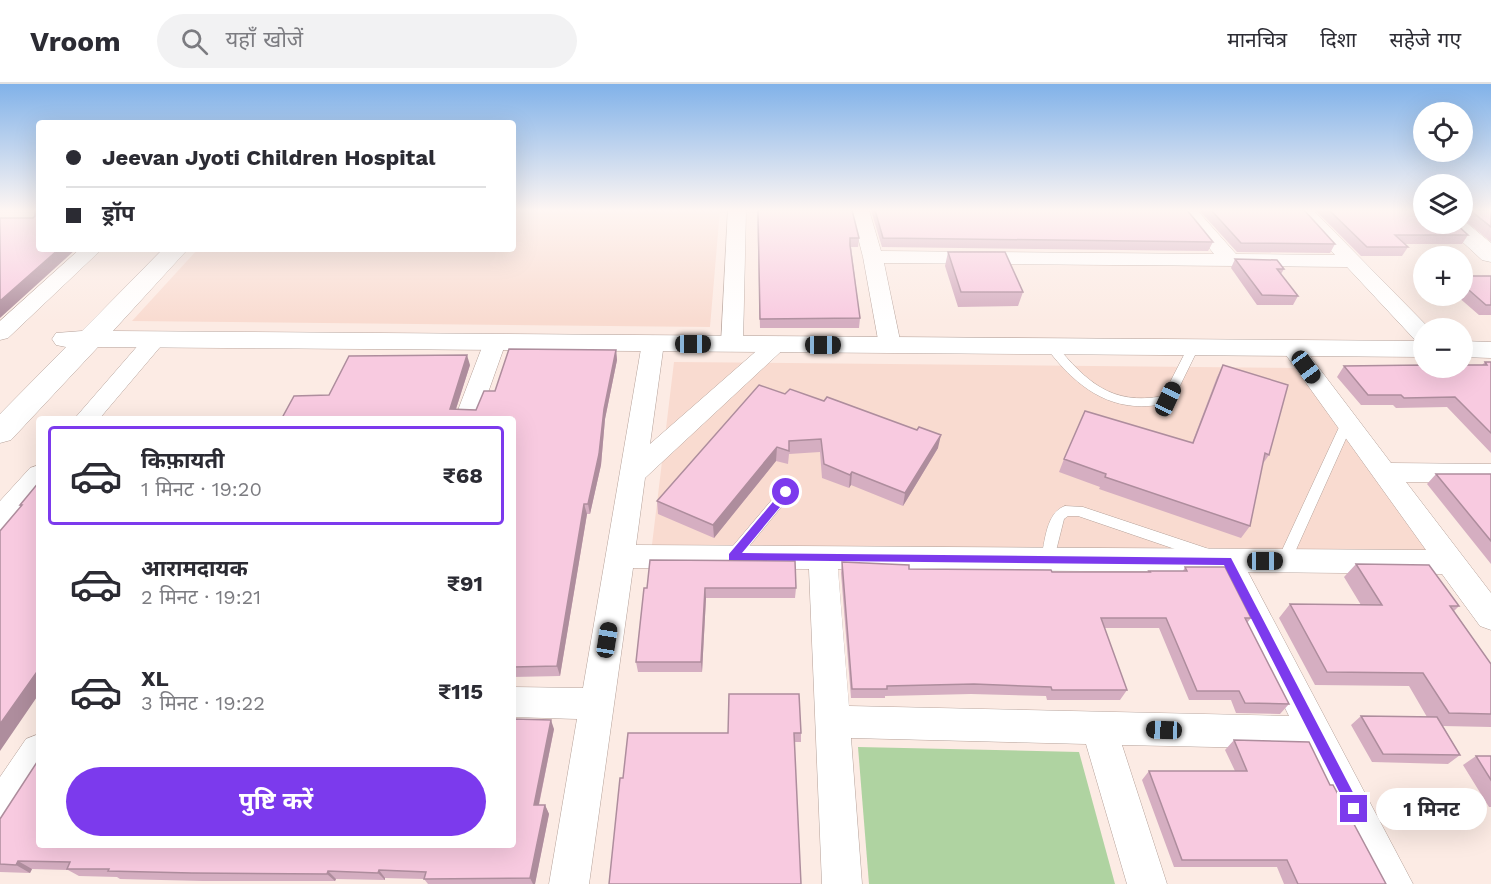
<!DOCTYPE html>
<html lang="hi">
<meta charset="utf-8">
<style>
:root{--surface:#fff;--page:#f2f2f3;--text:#2b2b33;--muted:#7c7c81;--line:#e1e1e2;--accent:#7c3aed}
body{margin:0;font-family:"Work Sans","Noto Sans Devanagari",sans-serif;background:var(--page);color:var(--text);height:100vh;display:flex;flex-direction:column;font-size:22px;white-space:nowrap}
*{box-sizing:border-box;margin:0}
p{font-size:20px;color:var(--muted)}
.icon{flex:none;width:33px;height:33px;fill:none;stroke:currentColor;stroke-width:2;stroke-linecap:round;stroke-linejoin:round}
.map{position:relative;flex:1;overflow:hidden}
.panel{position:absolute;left:36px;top:332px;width:480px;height:432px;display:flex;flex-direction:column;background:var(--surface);border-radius:6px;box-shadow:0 6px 24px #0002}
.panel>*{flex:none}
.top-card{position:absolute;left:36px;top:36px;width:480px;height:132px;border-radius:6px;box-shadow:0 6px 24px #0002;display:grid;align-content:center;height:132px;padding:0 30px;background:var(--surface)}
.buttons{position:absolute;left:1413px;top:18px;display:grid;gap:12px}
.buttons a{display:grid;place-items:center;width:60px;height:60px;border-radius:50%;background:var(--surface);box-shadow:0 6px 24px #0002;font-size:30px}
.end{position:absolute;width:27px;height:27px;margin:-14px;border:8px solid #7c3aed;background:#fff;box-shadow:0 0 0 3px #fff}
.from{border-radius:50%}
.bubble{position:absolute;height:42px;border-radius:21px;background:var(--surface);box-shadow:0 6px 24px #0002;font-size:20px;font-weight:700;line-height:42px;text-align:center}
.car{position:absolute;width:18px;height:36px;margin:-18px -9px;border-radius:8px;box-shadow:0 0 4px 2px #0007;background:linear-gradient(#222 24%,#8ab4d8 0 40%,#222 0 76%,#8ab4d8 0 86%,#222 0)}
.top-card b{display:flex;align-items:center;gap:21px;height:57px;font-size:22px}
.top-card b+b{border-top:2px solid var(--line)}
.top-card i{width:15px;height:15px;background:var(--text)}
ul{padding:10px 0 0;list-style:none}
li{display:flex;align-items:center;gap:18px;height:99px;margin:0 12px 9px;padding:0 18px;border:3px solid transparent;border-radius:6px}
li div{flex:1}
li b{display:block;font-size:22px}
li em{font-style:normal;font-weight:700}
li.active{border-color:var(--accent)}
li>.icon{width:54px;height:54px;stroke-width:1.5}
.button{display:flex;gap:12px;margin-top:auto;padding:12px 30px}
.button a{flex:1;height:69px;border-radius:36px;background:var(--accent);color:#fff;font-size:24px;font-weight:700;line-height:69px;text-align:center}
header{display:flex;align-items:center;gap:36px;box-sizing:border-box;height:84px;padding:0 30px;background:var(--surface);border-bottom:2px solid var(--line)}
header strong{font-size:28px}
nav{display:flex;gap:33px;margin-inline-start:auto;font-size:21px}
.search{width:420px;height:54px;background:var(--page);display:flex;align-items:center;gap:15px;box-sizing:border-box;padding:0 21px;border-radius:33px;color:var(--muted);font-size:22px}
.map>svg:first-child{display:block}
</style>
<header>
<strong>Vroom</strong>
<div class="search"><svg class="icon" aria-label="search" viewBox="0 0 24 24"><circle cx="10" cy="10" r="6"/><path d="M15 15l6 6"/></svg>यहाँ खोजें</div>
<nav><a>मानचित्र</a><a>दिशा</a><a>सहेजे गए</a></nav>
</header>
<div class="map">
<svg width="1491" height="800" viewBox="0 0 1491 800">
<rect width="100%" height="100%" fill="#fcebe4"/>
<path fill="#f9dbd0" d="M513,126H720L710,243L132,237L198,165H513Z
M674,278L1301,284L1440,474L651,469Z"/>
<path fill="#afd3a1" d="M858,663L1079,668L1115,800H869Z"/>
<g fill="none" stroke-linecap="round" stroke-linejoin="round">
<g stroke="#b5a199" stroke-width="1">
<path id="lane" d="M1051,259L1055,260C1086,297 1111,322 1163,312L1189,261H1197L1199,263L1172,318C1115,333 1078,306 1045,262Z
M1347,335L1353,339L1291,477L1289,481L1284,483L1279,481L1277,477L1341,339Z
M786,403L793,408L791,411L737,477H727L725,473L727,469L781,405Z
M1065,422L1083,423L1212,466L1214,470L1212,474L1207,476L1078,432H1068L1064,435L1053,479H1043L1041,475C1045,458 1046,428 1065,422Z"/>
</g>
<g stroke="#b5a199" stroke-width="1">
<path id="street" d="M728,126H746L743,260L740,265L732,267L724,265L721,260Z
M851,126H869L881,167L1214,170L1179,126H1197L1236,170L1335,171L1294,126H1313L1429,244H1424V259L1416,257L1347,183L884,179L901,261L898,266L890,268L882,266L879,261L863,173Z
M80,165H102L8,254L0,256V237Z
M155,249L163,251L166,256L100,334H75L147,251Z
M495,251L503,253L506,258L479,334H455L484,258L487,253Z
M653,252L661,254L664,259L650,360L770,255L778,253L786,255L789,260L645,394L636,461L1426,466L1281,264L1284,259L1292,257L1300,259L1391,379L1491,380V398H1406L1491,509V546L1480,542L1442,490L1248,488L1413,800H1372L1305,665L1122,661L1167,800H1127L1086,660L851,654L862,800H822L809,485L633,484L589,800H549L577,635L513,633V603L583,604L642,259L645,254ZM838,485L1218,488L1289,632L849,622Z
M39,381V409L10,443L0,447V417L30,384Z
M39,650V698L13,738L0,744V693L26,655Z"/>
</g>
<g stroke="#b5a199" stroke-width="1">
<path id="secondary" d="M1462,135L1491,159V178L1482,176L1443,140H1462Z
M163,165H188L113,247L1424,257V273L98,263L11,356L0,359V330L66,263L56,261L52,255L56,249L82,247Z
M1462,257L1491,258V274L1462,273Z"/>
</g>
<use href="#lane" fill="#fff" fill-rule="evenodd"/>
<use href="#street" fill="#fff" fill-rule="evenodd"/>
<use href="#secondary" fill="#fff" fill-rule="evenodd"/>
</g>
<path fill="#d5aec1" d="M0,126H39L75,166L33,134L35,132V127H0Z
M757,126L859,154L858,163H851L860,234L859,244H760Z
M871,126H1187L1213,158L1208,167L882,163Z
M1199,126H1304L1335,160L1330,169L1237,168Z
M1315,126H1424L1468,151L1462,160H1405L1408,163L1402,172H1361Z
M1462,126H1491V158L1462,134Z
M948,168L1023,208L1018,222L958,223L945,182Z
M1235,175L1284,185L1281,190L1298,212L1293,221H1257L1231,184Z
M1462,192H1491V231H1479L1457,212H1462Z
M616,266L617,276L605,335L601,381L590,430H587L560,592L513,593V334L329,311L470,281L456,325L476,326L495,307Z
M1485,278H1491V369L1447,323L1396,324L1393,321H1361L1337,293L1344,282L1482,281Z
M1223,281L1269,371L1262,381L1250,442L1241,454L1099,405L1100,403L1059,388L1064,375L1192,359L1217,293Z
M785,310L938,364L903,422L851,401L849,404L822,394L820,368L789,370L788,380L776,377L714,454L658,430L657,417Z
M1436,390H1491V480L1427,400Z
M842,478L909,485L1052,488H1148L1149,487H1183L1185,483L1251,534L1247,539L1289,620L1280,630L1236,629L1231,616H1189L1159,544H1104L1127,606L1120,616H1047L1046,612L971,610L885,612V614H851L841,489Z
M1356,480L1459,522L1454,527L1491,580V643L1443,642L1460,671L1448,680L1372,678L1351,641L1361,632L1427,633L1409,602L1315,601L1279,534L1290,520L1361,521L1344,493Z
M644,504H796L795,514H706L702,588H638L636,578Z
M554,645L539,721H545L549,730L535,800H428L424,795L385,794V796L336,795L335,797H203L120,795L117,793L79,792L68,786L32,785L30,789L0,788V735Z
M728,649H801V658H795L623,694Z
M1234,656L1330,701L1386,800H1284L1277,783H1174L1142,696L1149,687H1235L1225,666Z
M1476,672H1491V723H1489L1463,681Z"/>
<path fill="#ae8d9d" d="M59,165H74L75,166L0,234V217Z
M616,266L617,276L605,335L601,381L590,430L588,420L604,325Z
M467,271L470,281L453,334L450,325Z
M941,351L938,364L903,422L905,409Z
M777,363L776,377L714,454L713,441Z
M852,388L851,401L849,404L850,391Z
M584,420L587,430L560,592L557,582Z
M705,504L706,514L702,588L701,578Z
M39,585V610L0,667V640Z
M551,636L554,645L537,729L534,721Z
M545,721L549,730L535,800H533L530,794Z
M18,777L32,785L30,789L16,781Z
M379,786L385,794V796L378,789Z
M328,787L336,795L335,797L327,790Z"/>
<path fill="#f8cae0" stroke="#ae8d9d" stroke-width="1.5" d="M35,126H39V165H59L0,217V134H33L35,132Z
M758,126H852L859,154H850V161L860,234L760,235Z
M875,126H1187L1213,158L883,154Z
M1211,126H1304L1335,160L1241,159Z
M1329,126H1424V140H1456L1468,151H1395L1408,163H1367Z
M1462,126H1467L1466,129H1462Z
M1470,126H1491V143Z
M948,168H1005L1023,208H961Z
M1235,175L1277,176L1284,185H1277L1298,212L1262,211Z
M1462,192H1491V221H1486L1462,200Z
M509,265L616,266L604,325L599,370L588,420H584L557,582L513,583V334H282L294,312L329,311L349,272L467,271L450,325L476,326L484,307H495Z
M1485,278H1491V349L1455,313L1404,314L1401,311H1368L1344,282L1424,281V284H1462V281H1487Z
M1223,281L1288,301L1269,371L1265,369L1250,442L1105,393L1106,390L1064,375L1085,327L1193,359Z
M759,301L785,310L790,305L824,317L827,313L917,346L919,343L941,351L905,409L852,388L850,391L824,380L821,355L789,357V367L777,363L713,441L657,417Z
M1436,390H1491V457Z
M39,398V585L0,640V447L22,421H20Z
M650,476L795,477L796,504H705L701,578H636L644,504H647Z
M842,478L909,481V485L1051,486L1052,488H1150L1149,487H1187L1185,483H1225L1251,534H1245L1289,620L1245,619L1239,607H1197L1166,534H1101L1127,606H1052L1051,603L974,600L887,602V605H852Z
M1356,480L1429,481L1459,522H1450L1491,580V630L1449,629L1423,589L1327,588L1290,520L1382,521Z
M729,610H799L801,649H794L801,800H609L620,694H623L628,649H728Z
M1361,632L1437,633L1460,671L1383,670Z
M513,635L551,636L534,721H545L530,794L424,795L426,788L379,786L378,789L328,787L327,790L192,789L108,787L109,785H67L70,778L18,777L16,781L0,780V735L39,675V760H513Z
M1234,656L1309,658L1330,701H1333L1386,800H1298L1287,776H1182L1149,687H1247Z
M1476,672H1491V696Z"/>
<linearGradient id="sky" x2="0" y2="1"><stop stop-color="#81b2e9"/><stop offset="0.53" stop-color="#fef6f3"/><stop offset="1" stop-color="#fef6f3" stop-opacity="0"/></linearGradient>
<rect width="1491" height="238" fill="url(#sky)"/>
<path fill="#7c3aed" d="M786,405L790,406V411L742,469L1231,474L1359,720L1361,725L1359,729L1354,731L1350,729L1224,481L729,476V470L783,406Z"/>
</svg>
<div class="buttons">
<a><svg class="icon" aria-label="locate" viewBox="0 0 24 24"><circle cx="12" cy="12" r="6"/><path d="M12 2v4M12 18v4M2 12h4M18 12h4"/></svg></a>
<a><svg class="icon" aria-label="layers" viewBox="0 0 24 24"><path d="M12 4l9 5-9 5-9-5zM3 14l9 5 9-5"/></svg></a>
<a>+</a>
<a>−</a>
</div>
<i class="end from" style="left:786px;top:408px"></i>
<i class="end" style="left:1354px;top:725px"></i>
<div class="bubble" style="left:1376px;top:704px;width:111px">1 मिनट</div>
<i class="car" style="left:693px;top:260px;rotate:90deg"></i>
<i class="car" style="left:823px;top:261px;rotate:90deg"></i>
<i class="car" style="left:1306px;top:283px;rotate:144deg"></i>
<i class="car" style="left:1168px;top:315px;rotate:25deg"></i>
<i class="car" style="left:1265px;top:477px;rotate:90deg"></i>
<i class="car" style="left:607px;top:556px;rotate:9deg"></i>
<i class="car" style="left:1164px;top:646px;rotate:272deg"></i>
<div class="top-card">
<b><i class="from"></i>Jeevan Jyoti Children Hospital</b>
<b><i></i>ड्रॉप</b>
</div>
<section class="panel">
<ul>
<li class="active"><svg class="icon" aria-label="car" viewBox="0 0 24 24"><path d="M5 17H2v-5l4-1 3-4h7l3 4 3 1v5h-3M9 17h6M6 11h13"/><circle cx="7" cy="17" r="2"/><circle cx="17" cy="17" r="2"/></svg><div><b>किफ़ायती</b><p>1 मिनट · 19:20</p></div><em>₹68</em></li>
<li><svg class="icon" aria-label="car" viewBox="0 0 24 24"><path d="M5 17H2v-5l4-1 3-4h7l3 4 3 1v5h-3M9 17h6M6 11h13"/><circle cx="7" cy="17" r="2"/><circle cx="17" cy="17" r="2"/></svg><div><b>आरामदायक</b><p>2 मिनट · 19:21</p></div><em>₹91</em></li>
<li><svg class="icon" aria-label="car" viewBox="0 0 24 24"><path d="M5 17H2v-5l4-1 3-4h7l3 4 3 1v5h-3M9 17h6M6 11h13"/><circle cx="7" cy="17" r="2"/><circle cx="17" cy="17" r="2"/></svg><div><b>XL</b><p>3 मिनट · 19:22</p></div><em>₹115</em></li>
</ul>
<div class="button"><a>पुष्टि करें</a></div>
</section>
</div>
